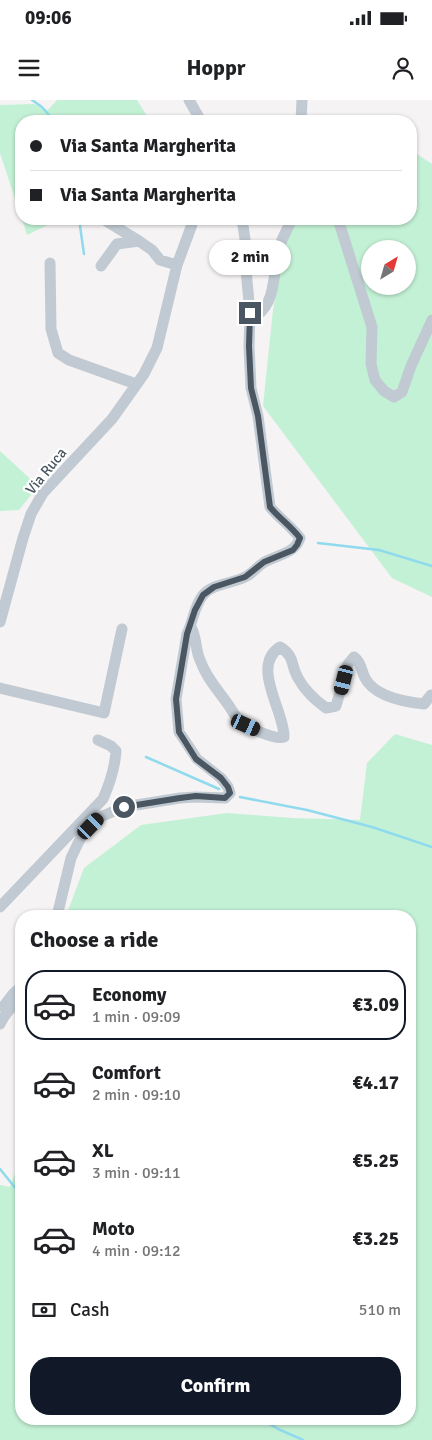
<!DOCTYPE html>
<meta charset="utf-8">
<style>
:root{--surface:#fff;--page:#f2f2f2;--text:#202124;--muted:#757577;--line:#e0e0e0;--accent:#111827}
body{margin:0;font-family:Signika,sans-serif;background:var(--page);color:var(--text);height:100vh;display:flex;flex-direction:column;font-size:19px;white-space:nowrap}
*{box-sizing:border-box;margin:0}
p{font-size:16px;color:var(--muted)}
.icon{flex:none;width:28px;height:28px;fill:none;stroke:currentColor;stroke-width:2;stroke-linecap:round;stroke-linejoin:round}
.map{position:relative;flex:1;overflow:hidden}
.drawer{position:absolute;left:15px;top:810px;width:401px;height:515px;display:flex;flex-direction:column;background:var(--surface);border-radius:20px;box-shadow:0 1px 4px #0004}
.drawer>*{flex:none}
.top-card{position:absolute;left:15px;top:15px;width:402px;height:110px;border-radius:20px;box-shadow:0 1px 4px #0004;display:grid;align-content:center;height:110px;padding:0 15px;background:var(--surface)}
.needle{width:32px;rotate:37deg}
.tools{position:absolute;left:361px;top:140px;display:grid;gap:10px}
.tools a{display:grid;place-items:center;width:55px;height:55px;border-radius:50%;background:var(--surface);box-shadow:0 1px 4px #0004;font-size:25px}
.end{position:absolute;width:22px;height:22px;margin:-11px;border:6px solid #4a5661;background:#fff;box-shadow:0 0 0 2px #fff}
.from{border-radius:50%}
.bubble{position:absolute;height:35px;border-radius:18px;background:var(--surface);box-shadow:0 1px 4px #0004;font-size:16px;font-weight:700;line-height:35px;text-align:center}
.car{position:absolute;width:15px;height:30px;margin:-15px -8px;border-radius:6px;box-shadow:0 0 4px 1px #0007;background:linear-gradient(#222 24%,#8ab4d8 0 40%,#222 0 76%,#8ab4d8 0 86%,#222 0)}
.top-card b{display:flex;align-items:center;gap:18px;height:48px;font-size:19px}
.top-card b+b{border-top:1px solid var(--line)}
.top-card i{width:12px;height:12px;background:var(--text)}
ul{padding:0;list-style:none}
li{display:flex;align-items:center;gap:15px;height:70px;margin:0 10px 8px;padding:0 5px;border:2px solid transparent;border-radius:20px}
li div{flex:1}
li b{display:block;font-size:19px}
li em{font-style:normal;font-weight:700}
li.selected{border-color:var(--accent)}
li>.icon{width:45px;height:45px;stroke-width:1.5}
h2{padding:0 15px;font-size:22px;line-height:60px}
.pay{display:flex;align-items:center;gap:12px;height:55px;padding:0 15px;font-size:19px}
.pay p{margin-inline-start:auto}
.action{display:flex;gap:10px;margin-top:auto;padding:10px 15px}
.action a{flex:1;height:58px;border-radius:20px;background:var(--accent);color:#fff;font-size:20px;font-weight:700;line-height:58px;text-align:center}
.status{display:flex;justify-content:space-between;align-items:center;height:35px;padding:0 25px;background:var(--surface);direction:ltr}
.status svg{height:14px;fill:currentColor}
header{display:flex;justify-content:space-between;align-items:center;height:65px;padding:0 15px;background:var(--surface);font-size:22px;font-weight:700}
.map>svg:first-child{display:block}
</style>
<div class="status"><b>09:06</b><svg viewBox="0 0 49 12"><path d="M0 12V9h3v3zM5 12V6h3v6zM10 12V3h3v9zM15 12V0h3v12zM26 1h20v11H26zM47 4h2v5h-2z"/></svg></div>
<header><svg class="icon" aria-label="menu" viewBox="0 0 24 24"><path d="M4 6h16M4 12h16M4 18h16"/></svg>Hoppr<svg class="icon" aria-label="person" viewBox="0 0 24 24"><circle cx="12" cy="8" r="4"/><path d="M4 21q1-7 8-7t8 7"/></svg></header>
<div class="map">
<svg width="432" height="1340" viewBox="0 0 432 1340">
<rect width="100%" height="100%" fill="#f5f3f3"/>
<path fill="#c3f1d5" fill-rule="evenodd" d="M57,0H137L150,21H21V117L0,53V5L34,4L48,10Z
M411,50L432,64V497L392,478L263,306L273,210L290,119H411ZM370,149H408V186H370Z
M22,119H60L27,135Z
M0,351L38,386L19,410L0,411Z
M395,634L432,645V1340H0V1085L10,1087L21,1057V1319H410V816H66L84,768L141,725L227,713L292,718L360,720L367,663Z"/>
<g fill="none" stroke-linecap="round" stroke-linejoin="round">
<path stroke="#90daee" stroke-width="2.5" d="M32,0L42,7L54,21
M81,119L80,126L84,154
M318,443L379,450L432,466
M146,657L219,689
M240,697L307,710L372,727L432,747
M0,1069L21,1095
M261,1319L278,1329L303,1340"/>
<path stroke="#c1cad2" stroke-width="11" d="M189,0L201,21
M301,21L302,0
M103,119L139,141
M338,119L372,227L371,264L375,280L384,291L394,297L402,292L411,266L432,220
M50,163L51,229L58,253L69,260L136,284
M101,166L117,144L139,141L152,150L160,160L177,165
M250,213L257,215C277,202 273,168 279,148C282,138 288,128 292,119
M0,522L23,438L31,414L43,393L112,319L144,274L157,248L177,165L194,119
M191,527C197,537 195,549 200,560C206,577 217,589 227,603C231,608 234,615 238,619C246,627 274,640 284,637C285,612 250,566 280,547C296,557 290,565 298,578C305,591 314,599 326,608L336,606L348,564L354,557C361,562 361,570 365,578C375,597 405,602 424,604L431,595
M0,588L104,613L122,529
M0,807L103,699C110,683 115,668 116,651L111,646L98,640
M57,816L71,758L82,735L100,717L124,707L180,698L196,697L225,698L230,693L228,687L221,678L197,659L179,632L176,599L187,534C193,522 194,506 203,495C213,483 232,484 245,477C252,474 257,467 263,463C277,454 294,455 300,438C291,426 279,418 270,407L258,316L251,288L249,246L250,213L245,159V139L242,119
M3,907L13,894L21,887
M0,924C5,914 11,906 21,900"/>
</g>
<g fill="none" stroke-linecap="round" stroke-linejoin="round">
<path stroke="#4a5661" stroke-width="6" d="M124,707L180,698L196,696L225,698L230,693L228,687L221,678L196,659L179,632L176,599L187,534L195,510L203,495L214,487L245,477L264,462L293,450L297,445L300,438C291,426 279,418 270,407L258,316L251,288L249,246L250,213"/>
</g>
<g text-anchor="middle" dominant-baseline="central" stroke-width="4.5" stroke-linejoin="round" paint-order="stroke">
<g font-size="15" fill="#4a5661" stroke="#fff">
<text transform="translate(46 371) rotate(-51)">Via Ruca</text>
</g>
</g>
</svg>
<div class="tools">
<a><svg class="needle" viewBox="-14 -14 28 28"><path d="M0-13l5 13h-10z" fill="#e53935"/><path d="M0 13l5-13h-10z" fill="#757577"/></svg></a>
</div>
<i class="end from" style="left:124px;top:707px"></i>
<i class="end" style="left:250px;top:213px"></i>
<div class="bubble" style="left:209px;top:140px;width:82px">2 min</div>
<i class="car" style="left:344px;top:580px;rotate:194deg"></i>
<i class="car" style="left:246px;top:625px;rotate:114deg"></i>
<i class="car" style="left:91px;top:726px;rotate:44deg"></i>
<div class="top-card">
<b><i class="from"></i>Via Santa Margherita</b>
<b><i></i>Via Santa Margherita</b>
</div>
<section class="drawer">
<h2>Choose a ride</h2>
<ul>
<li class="selected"><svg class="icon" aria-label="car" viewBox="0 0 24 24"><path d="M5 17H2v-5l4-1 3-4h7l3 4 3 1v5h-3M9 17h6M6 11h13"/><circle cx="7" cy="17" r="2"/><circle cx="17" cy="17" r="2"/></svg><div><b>Economy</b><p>1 min · 09:09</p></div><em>€3.09</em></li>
<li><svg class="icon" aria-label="car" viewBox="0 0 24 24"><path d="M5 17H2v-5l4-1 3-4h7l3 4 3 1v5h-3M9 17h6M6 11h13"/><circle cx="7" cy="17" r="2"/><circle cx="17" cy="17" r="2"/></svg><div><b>Comfort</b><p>2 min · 09:10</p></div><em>€4.17</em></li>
<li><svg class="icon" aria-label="car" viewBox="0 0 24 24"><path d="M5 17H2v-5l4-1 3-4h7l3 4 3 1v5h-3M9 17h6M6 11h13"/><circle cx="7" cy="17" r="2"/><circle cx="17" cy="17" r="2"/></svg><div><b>XL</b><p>3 min · 09:11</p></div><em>€5.25</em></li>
<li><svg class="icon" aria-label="car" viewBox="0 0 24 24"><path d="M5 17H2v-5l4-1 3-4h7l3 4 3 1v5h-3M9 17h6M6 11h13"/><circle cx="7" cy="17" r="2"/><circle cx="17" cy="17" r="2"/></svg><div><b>Moto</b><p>4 min · 09:12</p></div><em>€3.25</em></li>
</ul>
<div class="pay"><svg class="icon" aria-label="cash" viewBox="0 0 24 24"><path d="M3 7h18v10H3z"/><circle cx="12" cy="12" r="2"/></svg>Cash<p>510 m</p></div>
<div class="action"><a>Confirm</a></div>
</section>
</div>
